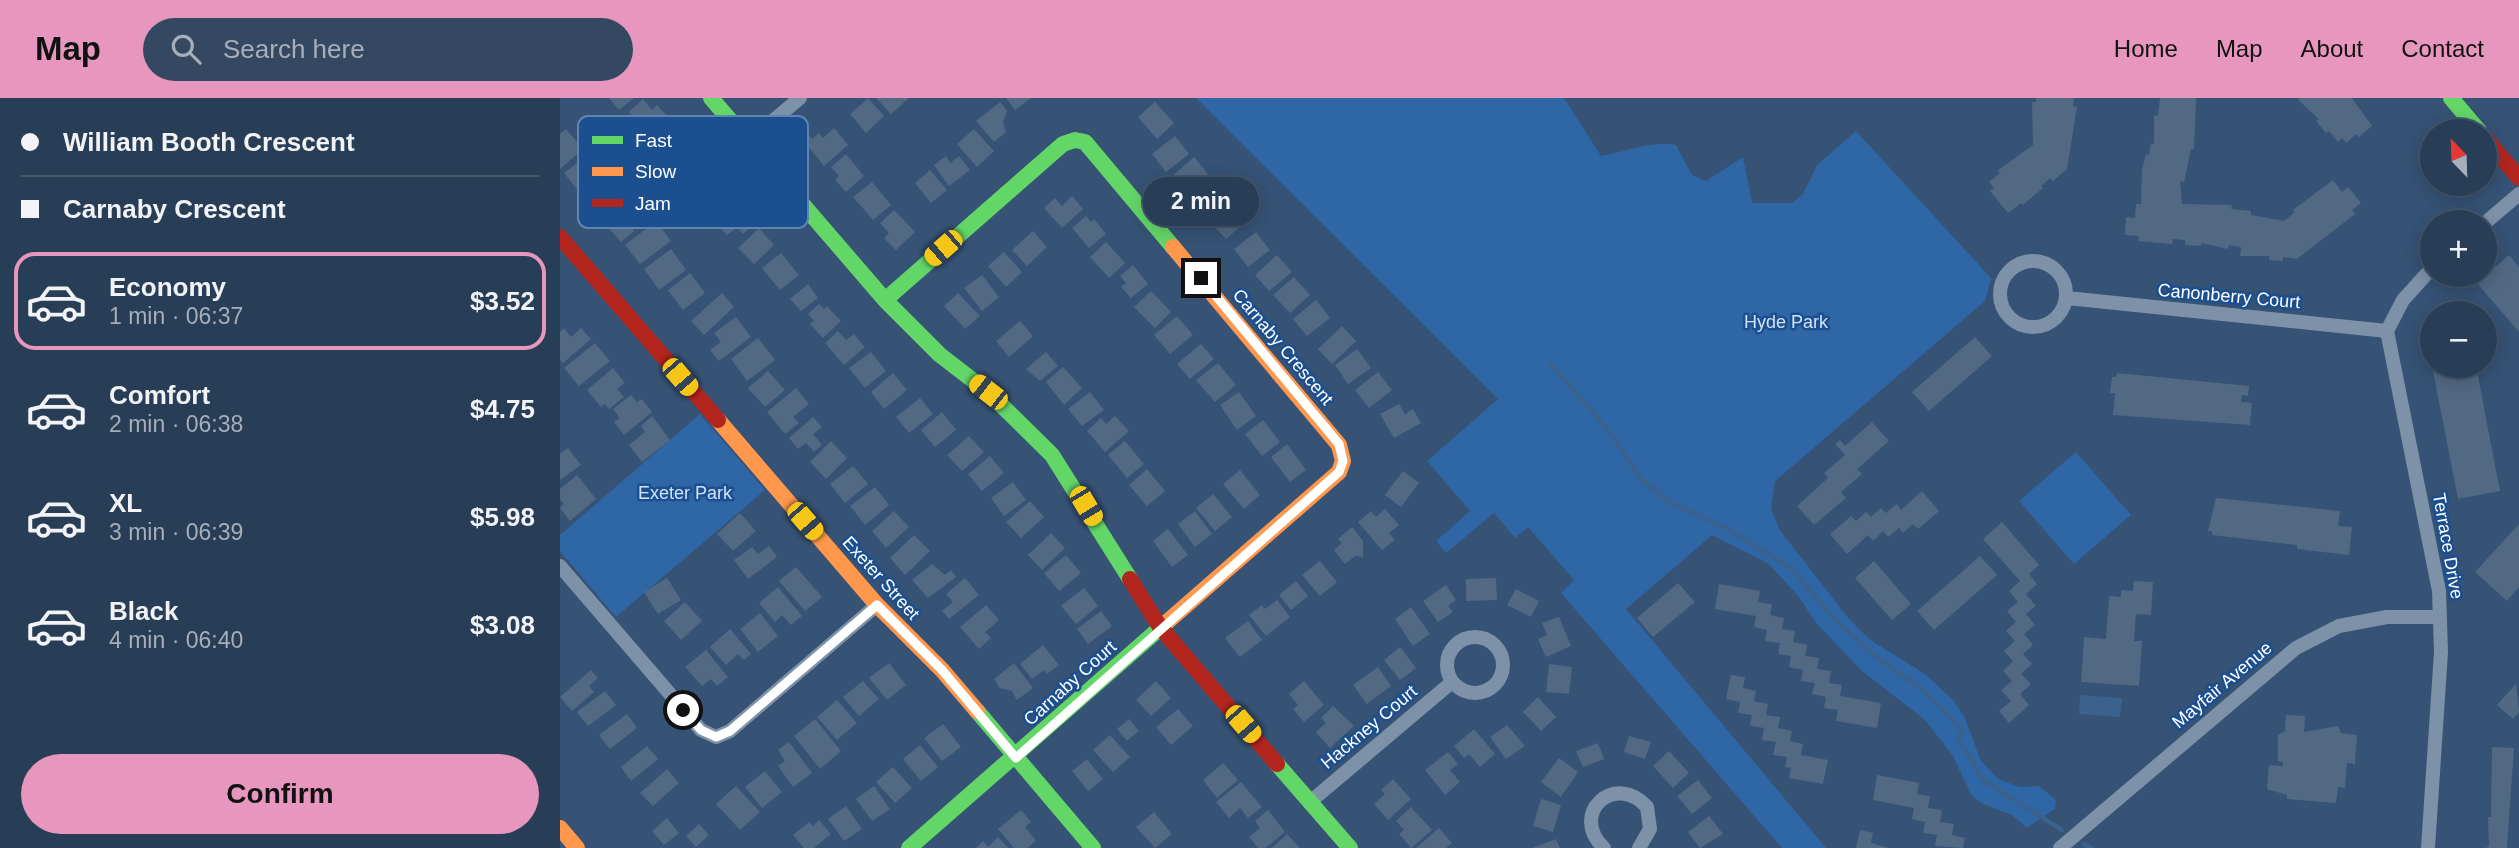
<!DOCTYPE html>
<meta charset="utf-8">
<style>
:root{--surface:#283e57;--page:#344961;--text:#f1f3f6;--muted:#a5aeba;--line:#44576d;--accent:#e797bd}
body{margin:0;font-family:Helvetica,sans-serif;background:var(--page);color:var(--text);height:100vh;display:flex;flex-direction:column;font-size:26px;white-space:nowrap}
*{box-sizing:border-box;margin:0}
p{font-size:23px;color:var(--muted)}
.icon{flex:none;width:38px;height:38px;fill:none;stroke:currentColor;stroke-width:2;stroke-linecap:round;stroke-linejoin:round}
.map{position:relative;flex:1;overflow:hidden}
.sheet{display:flex;flex-direction:column;background:var(--surface);width:560px}
.sheet>*{flex:none}
.banner{display:grid;align-content:center;height:154px;padding:0 21px;background:var(--surface)}
.needle{width:46px;rotate:337deg}
.buttons{position:absolute;left:1860px;top:21px;display:grid;gap:14px}
.buttons a{display:grid;place-items:center;width:77px;height:77px;border-radius:50%;background:var(--surface);box-shadow:0 4px 18px #0003,0 0 0 2px var(--line);font-size:35px}
.end{position:absolute;width:32px;height:32px;margin:-16px;border:9px solid #fff;background:#111;box-shadow:0 0 0 4px #111}
.from{border-radius:50%}
.bubble{position:absolute;height:49px;border-radius:24px;background:var(--surface);box-shadow:0 4px 18px #0003,0 0 0 2px var(--line);font-size:23px;font-weight:700;line-height:49px;text-align:center}
.car{position:absolute;width:21px;height:42px;margin:-21px -10px;border-radius:9px;box-shadow:0 0 5px 2px #0007;background:linear-gradient(#f5c518 24%,#345 0 40%,#f5c518 0 76%,#345 0 86%,#f5c518 0)}
.banner b{display:flex;align-items:center;gap:24px;height:66px;font-size:26px}
.banner b+b{border-top:2px solid var(--line)}
.banner i{width:18px;height:18px;background:var(--text)}
ul{padding:0;list-style:none}
li{display:flex;align-items:center;gap:21px;height:98px;margin:0 14px 10px;padding:0 7px;border:4px solid transparent;border-radius:21px}
li div{flex:1}
li b{display:block;font-size:26px}
li em{font-style:normal;font-weight:700}
li.current{border-color:var(--accent)}
li>.icon{width:63px;height:63px;stroke-width:1.5}
.button{display:flex;gap:14px;margin-top:auto;padding:14px 21px}
.button a{flex:1;height:80px;border-radius:42px;background:var(--accent);color:#111;font-size:28px;font-weight:700;line-height:80px;text-align:center}
header{display:flex;align-items:center;gap:42px;box-sizing:border-box;height:98px;padding:0 35px;background:var(--accent);color:#111}
header strong{font-size:33px}
nav{display:flex;gap:38px;margin-inline-start:auto;font-size:24px}
.search{width:490px;height:63px;background:var(--page);display:flex;align-items:center;gap:18px;box-sizing:border-box;padding:0 24px;border-radius:38px;color:var(--muted);font-size:26px}
main{display:flex;flex:1;min-height:0}
.map>svg:first-child{display:block}
</style>
<header>
<strong>Map</strong>
<div class="search"><svg class="icon" aria-label="search" viewBox="0 0 24 24"><circle cx="10" cy="10" r="6"/><path d="M15 15l6 6"/></svg>Search here</div>
<nav><a>Home</a><a>Map</a><a>About</a><a>Contact</a></nav>
</header>
<main>
<section class="sheet">
<div class="banner">
<b><i class="from"></i>William Booth Crescent</b>
<b><i></i>Carnaby Crescent</b>
</div>
<ul>
<li class="current"><svg class="icon" aria-label="car" viewBox="0 0 24 24"><path d="M5 17H2v-5l4-1 3-4h7l3 4 3 1v5h-3M9 17h6M6 11h13"/><circle cx="7" cy="17" r="2"/><circle cx="17" cy="17" r="2"/></svg><div><b>Economy</b><p>1 min · 06:37</p></div><em>$3.52</em></li>
<li><svg class="icon" aria-label="car" viewBox="0 0 24 24"><path d="M5 17H2v-5l4-1 3-4h7l3 4 3 1v5h-3M9 17h6M6 11h13"/><circle cx="7" cy="17" r="2"/><circle cx="17" cy="17" r="2"/></svg><div><b>Comfort</b><p>2 min · 06:38</p></div><em>$4.75</em></li>
<li><svg class="icon" aria-label="car" viewBox="0 0 24 24"><path d="M5 17H2v-5l4-1 3-4h7l3 4 3 1v5h-3M9 17h6M6 11h13"/><circle cx="7" cy="17" r="2"/><circle cx="17" cy="17" r="2"/></svg><div><b>XL</b><p>3 min · 06:39</p></div><em>$5.98</em></li>
<li><svg class="icon" aria-label="car" viewBox="0 0 24 24"><path d="M5 17H2v-5l4-1 3-4h7l3 4 3 1v5h-3M9 17h6M6 11h13"/><circle cx="7" cy="17" r="2"/><circle cx="17" cy="17" r="2"/></svg><div><b>Black</b><p>4 min · 06:40</p></div><em>$3.08</em></li>
</ul>
<div class="button"><a>Confirm</a></div>
</section>
<div class="map">
<svg width="1959" height="750" viewBox="0 0 1959 750">
<rect width="100%" height="100%" fill="#365274"/>
<path fill="#2f66a5" d="M636,0H1004L1041,58C1064,54 1094,42 1116,47L1132,77L1146,83L1183,59L1192,105H1232L1243,96L1257,67L1296,33L1431,180L1425,203L1215,383L1211,410L1219,431L1289,521L1309,541L1365,576L1392,601L1404,618L1421,663L1438,681L1460,689L1479,688L1496,702L1495,711L1467,730L1452,717L1423,706L1411,697L1393,658L1365,622L1302,573L1257,526L1238,498L1209,466L1152,437L1066,511L1266,750H1222L1001,495L1014,482L968,429L955,440L934,415L886,455L876,443L910,413L867,363L938,301Z
M140,316L205,392L56,519L0,453V437Z
M1516,354L1571,417L1514,466L1459,403Z"/>
<path fill="#3b618d" d="M1520,597L1562,600L1560,619L1519,616Z"/>
<g fill="none" stroke-linecap="round" stroke-linejoin="round">
<path stroke="#3b618d" stroke-width="4.5" d="M991,266L1049,333L1081,381L1109,404L1168,431L1232,471L1274,521L1314,557L1365,594L1403,632L1398,640L1423,682L1502,732
M1524,746L1531,750"/>
</g>
<path fill="#526984" d="M49,0H74L59,12Z
M308,0L324,18L306,35L290,16Z
M316,0H349L331,16Z
M446,0H471L455,12Z
M1476,0H1514L1513,8L1517,9L1507,71L1493,83L1490,80L1481,88L1483,90L1463,107L1461,105L1448,115L1430,93L1434,90L1429,84L1440,75L1437,73L1473,47L1472,4H1476Z
M1600,0H1636L1634,51H1631L1624,84L1620,83L1622,106L1672,107L1671,111L1691,113V117L1724,123L1735,114L1733,112L1773,82L1782,94L1788,89L1801,105L1792,112L1795,116L1737,161L1723,159V163L1709,162V158H1680L1681,149L1669,147L1668,151L1641,145V148L1625,147V142L1613,141L1612,146L1578,143L1579,138L1565,137L1566,119L1575,120L1576,106H1581L1582,72L1586,56L1589,57L1591,45L1594,46V17L1598,18Z
M1740,0H1792L1812,28L1799,39L1796,36L1786,45L1782,40L1778,44L1769,33L1766,35L1756,23L1759,21L1738,2Z
M83,1L92,12L97,7L107,18L88,35L69,14Z
M440,4L447,13L443,24L446,34L434,44L416,23Z
M595,4L614,25L597,41L578,19Z
M274,30L288,47L264,68L239,37L245,32L252,41L259,35L263,40Z
M6,31L23,51L0,71V36Z
M414,31L434,53L417,69L397,46Z
M615,38L629,56L606,74L592,56Z
M286,56L304,78L286,94L275,82L279,78L271,69Z
M386,58L390,65L399,58L410,72L389,88L374,67Z
M25,59L40,79L20,95L4,75Z
M634,59L648,76L624,96L610,80Z
M370,72L387,92L371,105L355,85Z
M312,84L331,107L313,122L293,99Z
M655,84L668,102L646,119L632,102Z
M73,98L86,113L70,127L74,133L61,144L44,124Z
M512,98L523,111L502,130L484,110L495,100L502,108Z
M179,102L197,124L183,136L177,129L167,137L155,123Z
M675,106L689,121L666,141L652,126Z
M334,112L355,134L336,152L324,140L329,135L320,125Z
M526,118L531,124L534,121L546,136L529,150L512,130Z
M96,123L111,143L80,166L65,147Z
M199,130L214,147L194,166L178,150Z
M473,133L487,149L467,168L452,152Z
M696,134L710,152L688,169L674,151Z
M546,144L565,165L549,180L530,159Z
M111,151L126,172L99,192L84,171Z
M444,154L462,174L446,189L428,168Z
M221,155L239,177L220,192L202,170Z
M717,157L732,174L709,193L695,177Z
M1949,157L1959,169V234L1917,185Z
M573,167L588,186L571,200L561,189L566,185L560,178Z
M130,175L145,195L123,212L108,192Z
M422,177L439,199L422,213L404,190Z
M734,179L750,197L730,215L713,197Z
M248,186L258,200L241,213L230,201Z
M591,193L611,214L595,230L574,209Z
M162,195L174,209L144,237L131,223Z
M398,195L420,218L405,231L384,208Z
M756,202L770,220L747,238L733,221Z
M259,206L264,211L267,208L281,223L263,240L250,226L254,223L248,216Z
M617,218L633,237L610,256L594,237Z
M176,219L191,239L159,263L150,252L161,244L154,235Z
M460,223L473,238L449,259L436,243Z
M782,228L796,243L772,266L758,251Z
M4,230L11,239L21,230L31,241L3,265L0,262V234Z
M278,233L286,242L294,236L305,249L284,267L265,245Z
M1415,239L1432,258L1369,313L1352,294Z
M198,240L215,262L187,283L171,261Z
M35,245L50,263L19,288L4,270Z
M641,246L654,261L630,281L617,266Z
M797,251L811,270L788,286L775,267Z
M311,254L326,273L305,290L289,270Z
M486,254L498,268L480,283L466,271Z
M658,265L676,287L655,304L636,282Z
M1872,268H1916L1940,393L1898,401Z
M503,269L522,290L504,307L486,284Z
M53,270L65,285L57,291L64,299L49,311L45,306L41,309L27,292Z
M208,273L225,292L205,309L188,290Z
M818,274L832,292L809,310L795,292Z
M333,275L347,292L324,311L311,294Z
M1557,275L1689,288L1688,298L1682,297L1681,304L1692,305L1690,327L1553,317L1555,295H1550L1552,279H1556Z
M236,290L249,306L233,319L239,325L225,336L207,314Z
M530,294L544,312L522,328L508,311Z
M679,294L696,318L677,332L660,307Z
M71,297L77,304L82,301L92,314L64,337L54,324L60,320L53,311Z
M360,300L373,316L349,335L336,319Z
M839,306L845,316L853,311L861,325L834,340L820,316Z
M382,314L396,332L375,349L361,332Z
M92,318L110,342L82,364L69,347L85,334L81,328Z
M555,318L569,333L545,354L527,333L541,320L546,326Z
M253,319L262,329L253,336L262,347L254,354L246,345L238,351L229,340Z
M703,322L720,344L702,358L685,336Z
M1312,324L1329,343L1297,371L1302,376L1281,394L1286,400L1254,427L1237,408L1268,380L1264,375L1285,357L1275,346L1280,342L1285,348Z
M409,338L424,354L402,373L387,357Z
M271,343L287,360L266,381L250,364Z
M565,343L584,366L567,380L548,357Z
M727,346L746,372L730,384L711,359Z
M8,350L21,367L0,382V356Z
M430,358L444,375L422,393L408,376Z
M293,368L308,386L285,405L270,386Z
M587,371L605,393L587,408L569,387Z
M680,372L700,397L684,411L663,386Z
M843,373L859,385L841,409L825,397Z
M17,377L36,401L10,423L0,410L4,406L0,401V391Z
M453,384L466,402L444,418L431,400Z
M315,389L329,407L305,427L290,408Z
M1362,393L1379,413L1358,431L1353,426L1343,435L1339,430L1328,439L1323,433L1313,443L1308,437L1287,456L1270,436L1291,418L1296,423L1306,414L1311,419L1321,410L1326,415L1337,406L1341,412Z
M653,396L672,419L655,433L636,410Z
M1656,400L1780,413L1778,428L1792,429L1789,457L1737,451V447L1652,437V433H1648Z
M470,403L484,419L461,440L446,424Z
M825,411L839,427L829,435L835,442L822,452L798,424L811,413L816,419Z
M334,413L349,429L326,450L312,433Z
M635,413L652,436L635,449L618,426Z
M180,415L196,433L173,453L157,436Z
M1442,424L1479,467L1469,476L1477,486L1466,496L1476,508L1466,516L1475,527L1464,536L1473,547L1463,556L1472,566L1461,576L1471,586L1460,596L1469,607L1449,625L1439,613L1451,603L1441,592L1452,583L1443,573L1453,563L1444,553L1455,543L1446,533L1456,524L1447,513L1458,504L1449,493L1460,483L1423,441Z
M1959,426V489L1947,503L1915,474Z
M792,429L803,443V459L795,458L785,466L774,452L782,445L778,441Z
M608,431L628,457L612,469L593,443Z
M491,435L505,450L482,472L468,457Z
M354,437L370,453L345,477L330,460Z
M209,448L217,459L188,481L174,462L192,449L198,456Z
M506,457L521,475L499,493L484,475Z
M1420,458L1437,477L1374,532L1357,513Z
M760,463L777,484L760,498L742,477Z
M1314,463L1351,506L1332,522L1295,480Z
M372,466L385,477L391,472L396,479L368,500L352,482Z
M236,469L262,499L245,513L219,483Z
M107,480L121,502L98,516L84,494Z
M405,480L419,497L389,521L382,513L393,504L386,496Z
M936,480L937,502L906,503V481Z
M736,483L748,498L731,512L719,497Z
M1574,483L1593,484L1591,517L1576,516L1574,543H1582L1579,588L1521,584L1524,539L1546,541L1549,498L1561,499V492L1573,493Z
M1118,485L1135,504L1093,539L1077,520Z
M1159,486L1200,493L1198,504L1212,506L1210,517L1224,520L1222,531L1235,533L1233,544L1247,547L1245,558L1259,560L1257,571L1271,573L1269,585L1282,587L1280,598L1321,605L1317,630L1276,623L1278,612L1264,610L1266,599L1252,596L1255,585L1241,583L1243,572L1229,569L1231,558L1218,556L1220,545L1205,543L1207,532L1194,529L1196,518L1155,511Z
M886,487L896,502L888,508L893,514L878,524L863,503Z
M218,489L242,518L231,527L222,517L215,524L199,505Z
M524,490L538,508L516,526L501,508Z
M956,491L979,503L971,519L947,507Z
M717,502L730,519L706,538L689,517L702,507L705,511Z
M125,504L142,523L121,542L104,523Z
M426,507L439,522L425,534L431,540L419,551L400,529Z
M851,509L870,536L853,548L835,521Z
M541,513L552,528L528,546L517,531Z
M200,515L218,538L198,554L180,531Z
M999,519L1011,548L986,559L978,541L987,537L982,525Z
M688,523L702,542L680,559L665,540Z
M170,531L191,556L184,562L178,556L166,567L150,549Z
M483,547L499,567L487,576L484,572L472,581L460,566Z
M840,549L856,570L840,582L824,562Z
M146,552L168,579L157,588L151,581L142,588L125,569Z
M329,565L346,587L327,602L309,580Z
M454,565L473,590L457,602L452,593L440,590L434,581Z
M989,566L1012,569L1009,596L986,594Z
M818,569L831,588L807,606L793,587Z
M31,572L38,580L29,588L34,594L12,613L0,599Z
M1171,577L1185,579L1183,590L1196,593L1194,603L1208,606L1206,617L1220,619L1218,630L1232,633L1230,643L1243,646L1241,657L1268,662L1263,686L1229,680L1231,670L1225,669L1227,659L1213,657L1216,644L1202,642L1204,630L1190,628L1192,617L1178,615L1180,604L1166,601Z
M303,583L319,601L299,618L283,599Z
M596,583L611,600L591,618L576,602Z
M744,583L764,607L744,624L733,611L738,607L729,596Z
M1956,586L1959,614L1953,621L1937,607Z
M45,593L56,607L28,628L17,614Z
M978,599L996,619L981,633L963,614Z
M277,602L297,625L277,642L257,619Z
M773,608L794,628L770,650L756,634L766,625L761,620Z
M618,611L633,628L611,647L596,629Z
M67,616L77,630L50,651L39,637Z
M1726,617L1745,618L1744,634L1778,628L1781,635L1797,637L1795,666L1787,665L1785,690L1778,689L1776,705L1727,701V697L1707,691L1709,667L1723,668V664L1718,663V637L1725,633Z
M255,621L281,653L260,671L234,638Z
M569,621L579,633L567,643L557,631Z
M383,626L401,649L382,663L364,640Z
M947,627L965,648L946,661L930,639Z
M914,631L935,656L920,669L909,656L904,660L894,648Z
M550,637L570,659L553,674L533,652Z
M1069,638L1091,644L1085,661L1064,654Z
M229,644L252,675L233,689L218,668L225,663L218,652Z
M1038,645L1044,661L1023,669L1016,653Z
M360,647L378,669L361,683L343,661Z
M87,648L98,661L71,683L61,669Z
M1932,649L1954,650L1947,750H1926L1929,748L1928,719H1931Z
M1109,653L1129,675L1113,690L1093,668Z
M888,654L898,666L890,672L900,684L885,697L865,672Z
M999,660L1018,674L1001,699L981,684Z
M527,661L543,681L528,693L512,673Z
M663,665L678,682L657,700L643,682Z
M333,669L352,690L335,705L316,684Z
M107,671L119,685L93,708L80,695Z
M205,673L222,694L202,710L185,689Z
M1317,677L1359,685L1357,696L1370,698L1368,710L1382,712L1380,724L1394,726L1392,737L1405,740L1403,750L1375,748L1377,737L1363,735L1365,724L1352,721L1354,710L1313,702Z
M833,681L851,701L828,722L814,706L825,696L821,692Z
M1138,682L1152,700L1132,716L1117,698Z
M681,684L702,709L688,720L680,710L669,720L656,704Z
M176,688L200,714L180,732L156,706Z
M314,688L330,711L312,723L296,701Z
M981,701L1001,707L993,734L973,728Z
M286,708L302,731L284,743L268,721Z
M851,709L872,732L851,750L839,736L844,732L836,723Z
M461,712L471,724L465,729L476,743L467,750H454L438,731Z
M708,712L725,734L705,750H698L689,739L700,730L695,723Z
M594,714L612,736L595,750L576,729Z
M1149,718L1163,736L1140,750L1128,734Z
M107,720L119,735L104,747L92,733Z
M259,722L271,736L254,750H244L233,737L249,724L253,728Z
M139,726L149,737L136,749L126,738Z
M879,730L892,745L886,750H856Z
M1300,732L1313,735L1311,745L1329,750H1296Z
M727,736L740,750H712Z
M438,739L448,750H416L423,743L428,749Z
M996,741L1000,750H972Z"/>
<g fill="none" stroke-linecap="round" stroke-linejoin="round">
<path stroke="#7d92a8" stroke-width="14" d="M189,43L240,0
M1925,125L1959,96
M1440 196a33 33 0 1 1 66 0a33 33 0 1 1-66 0Z
M1507,200L1827,233
M0,468L141,632L156,639L170,633L317,507
M887 567a28 28 0 1 1 56 0a28 28 0 1 1-56 0Z
M750,704L892,584
M1044,750C1008,716 1055,673 1087,709L1090,731L1079,750
M1500,750L1736,550L1779,528L1827,519H1879
M1868,750L1881,554L1879,493L1827,233L1843,202L1872,170"/>
<path stroke="#63d668" stroke-width="16" d="M151,0L325,202L380,257L428,294L492,357L570,481
M1891,0L1919,33
M325,202L503,46L515,42L525,44L613,149
M417,613L533,750
M717,666L790,750
M349,750L607,524"/>
<path stroke="#ff974d" stroke-width="16" d="M158,322L317,507L382,572L417,613
M607,524L779,374L783,363L779,347L613,149
M0,730L17,750"/>
<path stroke="#b3261e" stroke-width="16" d="M1925,40L1959,80
M0,139L158,322
M570,481L600,529L717,666"/>
</g>
<g fill="none" stroke-linecap="round" stroke-linejoin="round">
<path stroke="#fff" stroke-width="9" d="M123,612L141,632L156,639L170,633L317,507L382,572L456,660L779,374L783,363L779,346L641,180"/>
</g>
<g text-anchor="middle" dominant-baseline="central" stroke-width="5" stroke-linejoin="round" paint-order="stroke">
<g font-size="18" fill="#fff" stroke="#1b4f8f">
<text transform="translate(1669 198) rotate(5)">Canonberry Court</text>
<text transform="translate(723 249) rotate(50)">Carnaby Crescent</text>
<text transform="translate(1888 448) rotate(80)">Terrace Drive</text>
<text transform="translate(321 480) rotate(48)">Exeter Street</text>
<text transform="translate(510 585) rotate(-42)">Carnaby Court</text>
<text transform="translate(1662 587) rotate(-40)">Mayfair Avenue</text>
<text transform="translate(809 629) rotate(-40)">Hackney Court</text>
</g>
<g font-size="18" fill="#cfe3fa" stroke="#1b4f8f">
<text x="1226" y="224">Hyde Park</text>
<text x="125" y="395">Exeter Park</text>
</g>
</g>
<rect x="18" y="18" width="230" height="112" rx="10" fill="#1b4f8f" stroke="#5f84b1" stroke-width="2"/>
<rect x="32" y="38" width="31" height="8" fill="#63d668"/>
<rect x="32" y="69" width="31" height="9" fill="#ff974d"/>
<rect x="32" y="101" width="31" height="8" fill="#b3261e"/>
<g font-size="19" fill="#fff">
<text x="75" y="49">Fast</text>
<text x="75" y="80">Slow</text>
<text x="75" y="112">Jam</text>
</g>
</svg>
<div class="buttons">
<a><svg class="needle" viewBox="-14 -14 28 28"><path d="M0-13l5 13h-10z" fill="#e53935"/><path d="M0 13l5-13h-10z" fill="#a5aeba"/></svg></a>
<a>+</a>
<a>−</a>
</div>
<i class="end from" style="left:123px;top:612px"></i>
<i class="end" style="left:641px;top:180px"></i>
<div class="bubble" style="left:583px;top:79px;width:116px">2 min</div>
<i class="car" style="left:383px;top:150px;rotate:229deg"></i>
<i class="car" style="left:120px;top:279px;rotate:139deg"></i>
<i class="car" style="left:428px;top:294px;rotate:308deg"></i>
<i class="car" style="left:526px;top:408px;rotate:149deg"></i>
<i class="car" style="left:245px;top:423px;rotate:139deg"></i>
<i class="car" style="left:683px;top:626px;rotate:139deg"></i>
</div>
</main>
